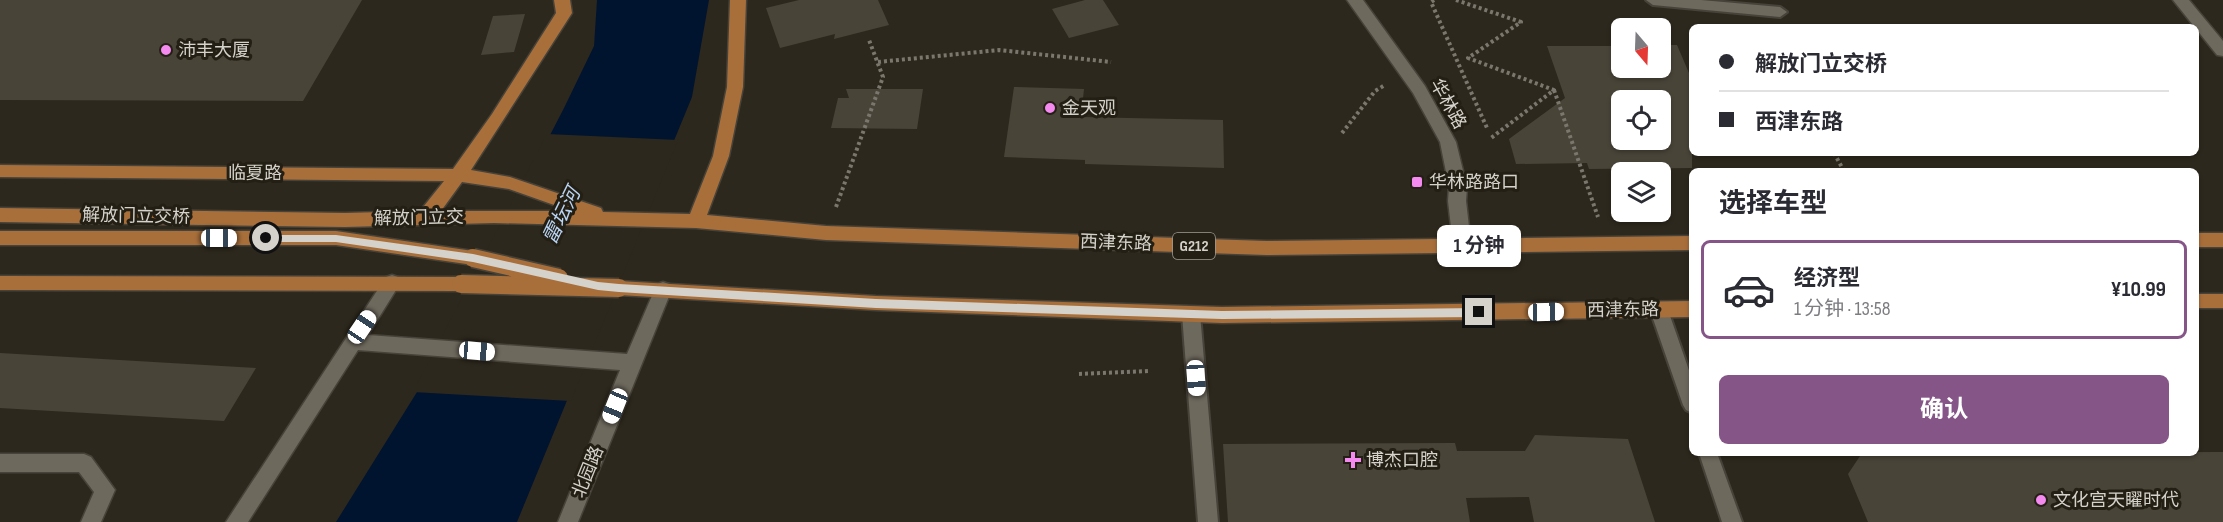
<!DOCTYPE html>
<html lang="zh">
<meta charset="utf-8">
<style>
:root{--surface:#fff;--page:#f7f7f7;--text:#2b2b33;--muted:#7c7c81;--line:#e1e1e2;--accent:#855588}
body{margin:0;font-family:"Sofia Sans Condensed","Noto Sans SC",sans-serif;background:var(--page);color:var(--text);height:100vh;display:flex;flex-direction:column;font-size:22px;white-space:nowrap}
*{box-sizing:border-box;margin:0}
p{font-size:20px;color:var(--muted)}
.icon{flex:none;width:33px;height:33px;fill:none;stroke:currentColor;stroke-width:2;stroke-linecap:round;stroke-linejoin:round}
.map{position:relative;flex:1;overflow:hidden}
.panel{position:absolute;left:1689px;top:168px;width:510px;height:288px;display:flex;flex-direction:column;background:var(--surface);border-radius:9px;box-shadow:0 2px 4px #0004}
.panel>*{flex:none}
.guide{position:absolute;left:1689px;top:24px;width:510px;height:132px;border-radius:9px;box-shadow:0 2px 4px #0004;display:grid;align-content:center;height:132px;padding:0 30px;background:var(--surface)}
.needle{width:39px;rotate:161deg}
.buttons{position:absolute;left:1611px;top:18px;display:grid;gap:12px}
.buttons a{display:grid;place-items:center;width:60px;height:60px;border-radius:9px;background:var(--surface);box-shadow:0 2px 4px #0004;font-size:30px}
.end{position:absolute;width:27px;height:27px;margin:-14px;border:8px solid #d5d2cb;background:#111;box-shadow:0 0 0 3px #111}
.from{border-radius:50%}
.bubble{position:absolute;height:42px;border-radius:9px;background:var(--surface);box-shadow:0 2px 4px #0004;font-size:20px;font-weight:700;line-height:42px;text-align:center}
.car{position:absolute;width:18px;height:36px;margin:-18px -9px;border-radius:8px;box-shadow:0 0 4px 2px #0007;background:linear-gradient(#fff 24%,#345 0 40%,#fff 0 76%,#345 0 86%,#fff 0)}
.guide b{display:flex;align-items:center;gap:21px;height:57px;font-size:22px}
.guide b+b{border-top:2px solid var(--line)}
.guide i{width:15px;height:15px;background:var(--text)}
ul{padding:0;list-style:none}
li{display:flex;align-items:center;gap:18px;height:99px;margin:0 12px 9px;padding:0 18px;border:3px solid transparent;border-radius:9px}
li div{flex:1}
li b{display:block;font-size:22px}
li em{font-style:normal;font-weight:700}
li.selected{border-color:var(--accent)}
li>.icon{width:54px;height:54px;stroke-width:1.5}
h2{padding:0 30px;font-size:27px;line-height:72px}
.action{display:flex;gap:12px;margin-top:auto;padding:12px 30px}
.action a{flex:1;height:69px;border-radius:9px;background:var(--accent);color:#fff;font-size:24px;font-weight:700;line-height:69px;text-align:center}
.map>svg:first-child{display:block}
</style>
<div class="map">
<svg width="2223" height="522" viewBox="0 0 2223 522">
<rect width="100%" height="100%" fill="#2d281d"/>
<path fill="#00142f" d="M597,0H709L692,97L517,522H336L417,392L564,108L594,46Z"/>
<path fill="#2d281d" d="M547,134L678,140L571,401L413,392Z"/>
<path fill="#494438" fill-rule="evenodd" d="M0,0H362L303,101L0,100Z
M799,0H878L889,25L834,39L835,34L780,48L766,8Z
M1085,0H1103L1119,25L1069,38L1052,9Z
M525,14L514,52L481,55L493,16Z
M1660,45H1677L1692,80V168L1589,169L1587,163L1516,164L1509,139L1565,98L1547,46H1622V68H1660ZM1622,100H1660V140H1622Z
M1014,87L1084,89L1081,117L1223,120L1224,168L1085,164V160L1004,157Z
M846,89H923L917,129L831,128L838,98H849Z
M0,353L256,368L224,421L0,408Z
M1535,435L1628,439L1655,522H1534L1529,497L1466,498L1470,522H1228L1223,444L1455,443L1457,451H1525Z
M2223,452V522H1868L1848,474L1862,453Z"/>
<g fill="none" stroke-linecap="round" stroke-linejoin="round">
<g stroke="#47433a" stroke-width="4">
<path id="service" d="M1646,0H1701L1780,7L1787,12L1780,17L1653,5Z
M1659,303L1665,305L1668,310L1692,379V413L1686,410L1683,405L1650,310L1653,305Z
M1191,307L1197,309L1200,314L1218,522H1198L1182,314L1185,309Z
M1699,453H1717L1742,522H1722Z"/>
</g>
<g stroke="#47433a" stroke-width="3">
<path id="minor" d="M2173,0H2189L2223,41V56L2217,55Z
M392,275L398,277L401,282L368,335L627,354L657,284L663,282L669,284L672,289L578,522H558L620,370L358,350L248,522H226L386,277Z
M0,454H84L91,457L115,490L101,522H81L94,492L79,472H0Z"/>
</g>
<g stroke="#47433a" stroke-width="3">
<path id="tertiary" d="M1347,0H1363L1425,86L1456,142L1467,187L1466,201L1471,244L1468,249L1462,251L1456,249L1453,244L1448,201L1449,187L1440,142L1413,93Z"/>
</g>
<g stroke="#47433a" stroke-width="3">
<path id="primary" d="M554,0H570L572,13L471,170L510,177L601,208L603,212L690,214L713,156L727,87L730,0H746L743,87L729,156L707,215L826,226L1266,241L1692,236V250L1266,255L826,240L696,228L494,223L345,227L0,222V208L345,213L420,211L444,181L0,177V165L453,169L492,114L556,13ZM462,182L509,189L571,211H441Z
M0,231H336L473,251L479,253L482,258L479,263L473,265L336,245H0Z
M2196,233H2223V247H2196Z
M0,276L461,277L467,279L470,284L467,289L461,291L0,290Z
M619,281L876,296L1222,307L1692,301V317L1222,323L876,310L619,295L613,293L610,288L613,283Z
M2196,294H2223V308H2196Z"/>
</g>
<path stroke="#7b776e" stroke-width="4" stroke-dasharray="3 3" stroke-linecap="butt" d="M1434,0L1431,2L1487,128
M1456,0L1521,22L1468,58L1554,90L1491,138
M878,62L999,50L1111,62
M1554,90L1598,217
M1342,133L1375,91L1385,85
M1834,153L1844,171
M836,207L883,77L869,40
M1079,374L1148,371"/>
<use href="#service" fill="#6e695d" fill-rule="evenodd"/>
<use href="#minor" fill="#6e695d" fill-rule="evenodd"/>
<use href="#tertiary" fill="#6e695d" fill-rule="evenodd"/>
<use href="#primary" fill="#a86f3a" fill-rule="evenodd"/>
<g stroke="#47433a" stroke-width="21" stroke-linecap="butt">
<path id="primary-bridge" d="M473,258L559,278
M461,284L619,288"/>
</g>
<use href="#primary-bridge" stroke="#a86f3a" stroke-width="18"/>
</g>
<path fill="#d5d2cb" d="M266,235H336L473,254L598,282L619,284L876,299L1222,311L1479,308L1484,312L1479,317L1222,319L876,308L619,292L598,290L473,262L336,242H266L261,238Z"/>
<g fill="#f489f0" stroke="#231f14" stroke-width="2">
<circle cx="166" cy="50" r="6"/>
<circle cx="1050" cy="108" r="6"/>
<rect x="1411" y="176" width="12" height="12" rx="3"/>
<path d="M1350 451h6v6h6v6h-6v6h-6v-6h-6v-6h6z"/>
<circle cx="2041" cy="500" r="6"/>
</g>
<g text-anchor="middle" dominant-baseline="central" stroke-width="6" stroke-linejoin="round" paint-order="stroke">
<rect fill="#231f14" stroke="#a09c94" stroke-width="1.5" x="1173" y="233" width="42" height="26" rx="4.5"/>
<g font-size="16" font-weight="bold" fill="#d5d2cb">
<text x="1194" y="246">G212</text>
</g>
<g font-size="18" fill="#d5d2cb" stroke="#231f14" text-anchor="start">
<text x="178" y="50">沛丰大厦</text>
<text x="1062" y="108">金天观</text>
<text x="1429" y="182">华林路路口</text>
<text x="1366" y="460">博杰口腔</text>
<text x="2053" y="500">文化宫天矅时代</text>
</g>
<g font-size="18" fill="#d5d2cb" stroke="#231f14">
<text transform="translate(1448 104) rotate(61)">华林路</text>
<text x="255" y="173">临夏路</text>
<text transform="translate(136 216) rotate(1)">解放门立交桥</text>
<text transform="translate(419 218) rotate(-1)">解放门立交</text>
<text transform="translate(1116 243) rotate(2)">西津东路</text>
<text transform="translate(1623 310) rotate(-1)">西津东路</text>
<text transform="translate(588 472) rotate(-68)">北园路</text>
</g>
<g font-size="20" font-style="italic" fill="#b9d4f5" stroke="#231f14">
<text transform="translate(562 216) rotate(-64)">雷坛河</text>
</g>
</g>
</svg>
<div class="buttons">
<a><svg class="needle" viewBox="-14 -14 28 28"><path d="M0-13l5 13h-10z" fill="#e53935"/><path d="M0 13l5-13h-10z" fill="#7c7c81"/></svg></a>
<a><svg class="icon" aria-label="locate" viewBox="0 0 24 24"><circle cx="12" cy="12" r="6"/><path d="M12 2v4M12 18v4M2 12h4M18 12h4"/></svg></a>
<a><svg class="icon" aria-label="layers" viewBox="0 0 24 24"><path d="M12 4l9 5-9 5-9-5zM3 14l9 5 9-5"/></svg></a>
</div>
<i class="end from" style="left:266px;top:238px"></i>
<i class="end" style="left:1479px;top:312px"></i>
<div class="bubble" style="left:1437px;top:225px;width:84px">1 分钟</div>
<i class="car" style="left:219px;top:238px;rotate:90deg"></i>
<i class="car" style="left:1546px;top:312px;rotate:89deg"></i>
<i class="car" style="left:362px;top:327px;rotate:34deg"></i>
<i class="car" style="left:477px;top:351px;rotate:95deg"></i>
<i class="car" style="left:1196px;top:378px;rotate:176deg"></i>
<i class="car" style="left:615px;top:406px;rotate:202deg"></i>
<div class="guide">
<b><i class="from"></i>解放门立交桥</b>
<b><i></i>西津东路</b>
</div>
<section class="panel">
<h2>选择车型</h2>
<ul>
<li class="selected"><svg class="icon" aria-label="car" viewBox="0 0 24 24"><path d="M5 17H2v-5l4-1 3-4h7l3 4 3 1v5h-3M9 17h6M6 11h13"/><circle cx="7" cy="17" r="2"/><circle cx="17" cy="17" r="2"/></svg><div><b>经济型</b><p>1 分钟 · 13:58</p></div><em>¥10.99</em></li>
</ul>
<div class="action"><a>确认</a></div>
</section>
</div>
